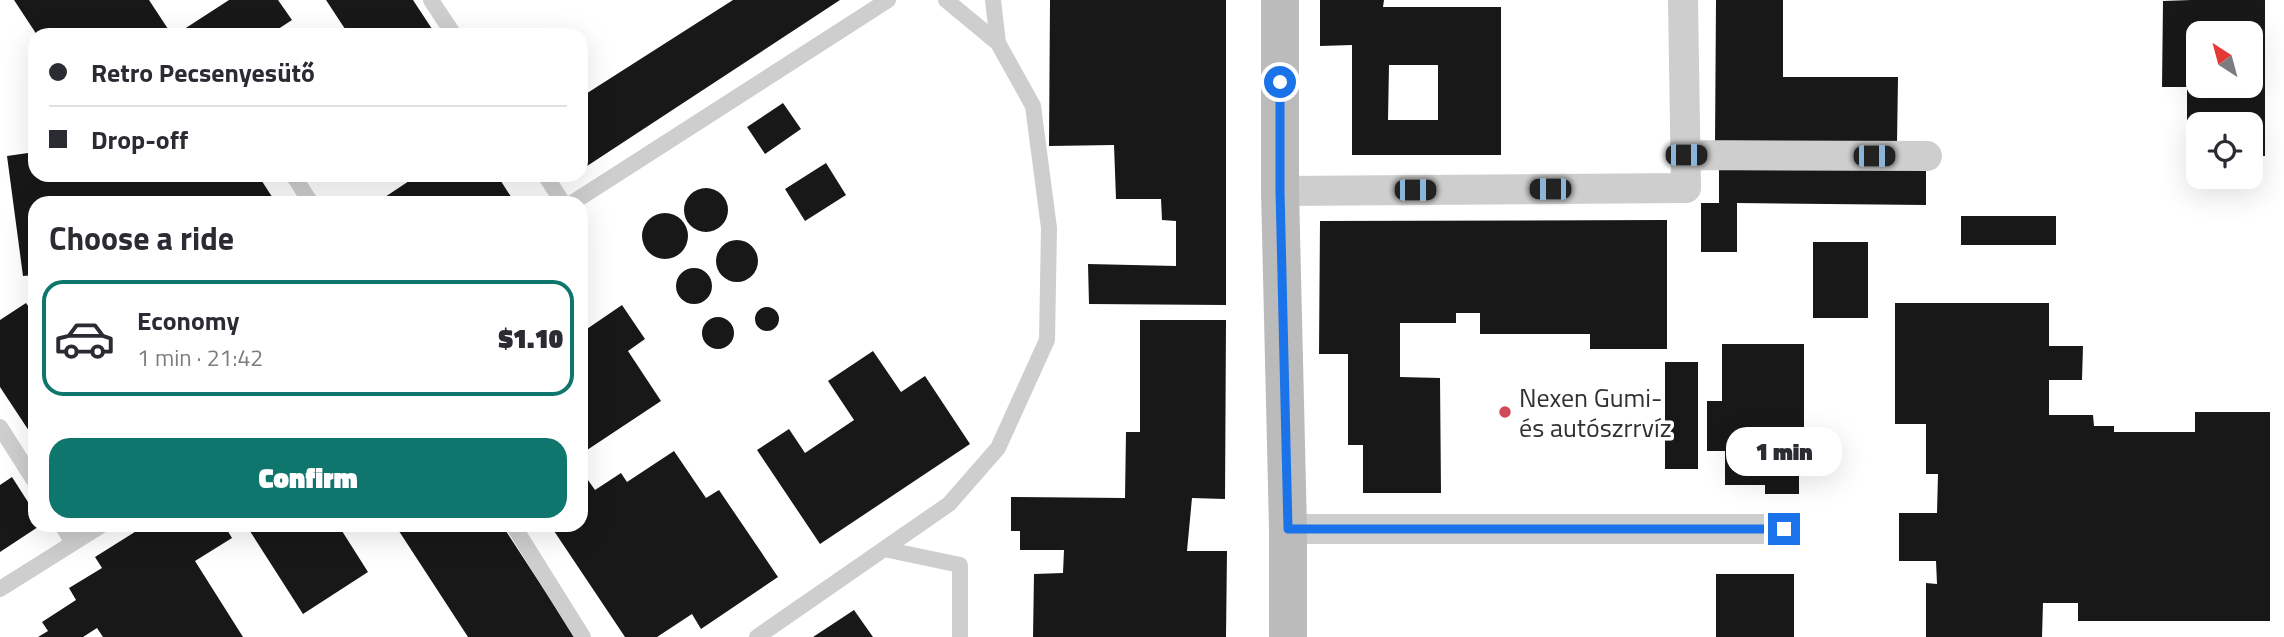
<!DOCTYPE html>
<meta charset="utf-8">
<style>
:root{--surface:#fff;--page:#f2f2f3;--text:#2b2b33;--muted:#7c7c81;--line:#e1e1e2;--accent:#0f766e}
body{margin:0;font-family:"Titillium Web",sans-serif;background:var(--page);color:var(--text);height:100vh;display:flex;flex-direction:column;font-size:26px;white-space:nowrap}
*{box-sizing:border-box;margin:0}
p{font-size:23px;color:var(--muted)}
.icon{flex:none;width:38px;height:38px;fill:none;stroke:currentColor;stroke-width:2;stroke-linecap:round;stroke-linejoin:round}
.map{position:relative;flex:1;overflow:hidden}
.sheet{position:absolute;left:28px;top:196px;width:560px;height:336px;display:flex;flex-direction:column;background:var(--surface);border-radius:21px;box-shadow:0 7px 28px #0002}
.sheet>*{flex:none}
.guide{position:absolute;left:28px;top:28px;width:560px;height:154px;border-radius:21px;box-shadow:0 7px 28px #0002;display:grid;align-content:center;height:154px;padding:0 21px;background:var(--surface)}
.needle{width:46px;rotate:324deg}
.buttons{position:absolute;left:2186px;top:21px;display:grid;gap:14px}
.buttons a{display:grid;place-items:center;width:77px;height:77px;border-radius:14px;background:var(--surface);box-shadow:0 7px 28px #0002;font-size:35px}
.end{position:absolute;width:32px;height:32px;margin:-16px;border:9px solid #1a73e8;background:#fff;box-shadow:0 0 0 4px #fff}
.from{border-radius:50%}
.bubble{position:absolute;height:49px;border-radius:21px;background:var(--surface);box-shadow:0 7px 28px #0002;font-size:23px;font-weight:800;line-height:49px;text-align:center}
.car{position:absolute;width:21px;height:42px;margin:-21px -10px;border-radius:9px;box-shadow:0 0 5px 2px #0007;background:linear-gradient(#222 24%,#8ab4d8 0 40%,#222 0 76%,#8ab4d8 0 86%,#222 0)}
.guide b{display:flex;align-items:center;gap:24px;height:66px;font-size:26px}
.guide b+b{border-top:2px solid var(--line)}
.guide i{width:18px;height:18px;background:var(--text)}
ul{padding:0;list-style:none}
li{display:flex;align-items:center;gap:21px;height:116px;margin:0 14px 10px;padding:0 7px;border:4px solid transparent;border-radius:21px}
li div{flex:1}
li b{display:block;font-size:26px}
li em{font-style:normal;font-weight:800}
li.current{border-color:var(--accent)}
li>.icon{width:63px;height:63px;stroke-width:1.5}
h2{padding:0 21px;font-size:32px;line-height:84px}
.button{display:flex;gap:14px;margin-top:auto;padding:14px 21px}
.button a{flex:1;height:80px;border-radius:21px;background:var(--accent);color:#fff;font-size:28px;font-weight:800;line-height:80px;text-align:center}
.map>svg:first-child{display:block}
</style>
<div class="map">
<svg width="2284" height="637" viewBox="0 0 2284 637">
<rect width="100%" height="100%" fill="#fff"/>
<path fill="#181818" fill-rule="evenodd" d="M14,0H149L172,35H37Z
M229,0H278L292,20L269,35H175Z
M326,0H413L436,35H349Z
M733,0H840L584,168L581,165V97Z
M1050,0H1226V305L1089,304L1088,264L1176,266V221L1162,220L1161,199H1116L1114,145L1049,146Z
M1320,0H1384L1383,7H1501V155H1352V45L1320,46ZM1389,65H1438V120H1388Z
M1716,0H1783V77H1898L1897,143L1715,144Z
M2191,0H2265V156H2250V124H2198V157H2187V87H2162L2163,1ZM2198,33H2250V86H2198Z
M783,103L801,129L765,154L747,127Z
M35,152V175H258L276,203H35V275L23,276L7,156Z
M826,163L846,195L805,221L785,189Z
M1719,166L1926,168V205L1737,203V252H1701V203H1719Z
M418,175H497L515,203H376Z
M684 210a22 22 0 1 1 44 0a22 22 0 1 1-44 0Z
M642 236a23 23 0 1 1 46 0a23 23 0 1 1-46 0Z
M1961,216H2056V245H1961Z
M1667,220V349H1590V334H1480V313H1456V323H1400V377L1440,378L1441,493H1363V445H1348V354H1319L1320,221Z
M716 261a21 21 0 1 1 42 0a21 21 0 1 1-42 0Z
M1813,242H1868V318H1813Z
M676 286a18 18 0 1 1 36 0a18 18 0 1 1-36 0Z
M26,303L35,316V440L0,387V320Z
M1895,303H2049V346H2083L2082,380H2049V415H2093L2094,426H2114V432H2195V412H2270V621H2078V603H2043L2042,637H1926V583L1937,584L1936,561H1899V513H1937L1938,474H1926V424H1895Z
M622,305L645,339L628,351L661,401L581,454V333Z
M755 319a12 12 0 1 1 24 0a12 12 0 1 1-24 0Z
M702 333a16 16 0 1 1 32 0a16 16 0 1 1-32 0Z
M1140,320H1226L1225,499L1192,498L1187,551H1227L1226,637H1033L1034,574L1063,573L1064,550H1020V531H1011V497L1125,498L1126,432H1140Z
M1722,344H1804V472L1799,473V494H1765V485H1725V451H1707V401H1722Z
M873,351L901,392L925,376L970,444L820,544L757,450L789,429L805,453L854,420L828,381Z
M1665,362H1698V469H1665Z
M674,451L706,498L719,490L778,577L701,629L692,614L657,637H625L550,525H581V470L595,490L621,473L627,482Z
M12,477L35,513V525H41L0,552V485Z
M146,525H224L232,538L195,561L243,637H103L97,628L83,637H38L48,631L42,622L76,600L69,588L102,568L95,557Z
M246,525H351L342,531L368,572L303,614Z
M395,525H502L575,637H468Z
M1716,574H1794V637H1716Z
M854,610L873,637H813Z"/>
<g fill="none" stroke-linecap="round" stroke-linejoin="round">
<path stroke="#cecece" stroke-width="16" d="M431,0L454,35
M993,0L998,43
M293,175L311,203
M545,175L563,203
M572,203L888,0
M0,427L35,482
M62,525L73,543
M513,525L583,637
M884,549L960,565V637
M0,589L102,525
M757,637L949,504L998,448L1047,340L1049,228L1033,106L998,43L946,0"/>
<path stroke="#cecece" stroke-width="30" d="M1686,155L1927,156
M1280,191L1686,188L1683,0
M1288,529H1784"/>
<path stroke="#bbb" stroke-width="38" d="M1280,0V191L1288,529V637"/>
</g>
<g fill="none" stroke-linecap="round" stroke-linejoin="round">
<path stroke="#1a73e8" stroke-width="9" d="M1280,82V191L1288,529H1784"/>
</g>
<circle fill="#d04b58" stroke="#fff" stroke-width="2.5" cx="1505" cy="412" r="7"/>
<g text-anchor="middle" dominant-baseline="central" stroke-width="7" stroke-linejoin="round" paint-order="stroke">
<g font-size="26" fill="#313131" stroke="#fff" text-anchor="start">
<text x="1519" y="397">Nexen Gumi-<tspan x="1519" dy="30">és autószrrvíz</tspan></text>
</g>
</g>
</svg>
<div class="buttons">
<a><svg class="needle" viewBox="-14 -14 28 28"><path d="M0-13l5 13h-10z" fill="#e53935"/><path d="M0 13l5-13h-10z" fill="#7c7c81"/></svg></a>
<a><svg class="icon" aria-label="locate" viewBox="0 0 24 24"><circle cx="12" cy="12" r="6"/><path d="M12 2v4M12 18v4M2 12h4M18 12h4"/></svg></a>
</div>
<i class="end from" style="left:1280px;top:82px"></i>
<i class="end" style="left:1784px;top:529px"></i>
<div class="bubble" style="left:1726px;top:427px;width:116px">1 min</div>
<i class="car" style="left:1686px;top:155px;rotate:90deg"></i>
<i class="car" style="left:1874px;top:156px;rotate:90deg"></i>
<i class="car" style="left:1550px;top:189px;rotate:270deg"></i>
<i class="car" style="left:1415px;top:190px;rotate:90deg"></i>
<div class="guide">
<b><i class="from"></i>Retro Pecsenyesütő</b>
<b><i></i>Drop-off</b>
</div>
<section class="sheet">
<h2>Choose a ride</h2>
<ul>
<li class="current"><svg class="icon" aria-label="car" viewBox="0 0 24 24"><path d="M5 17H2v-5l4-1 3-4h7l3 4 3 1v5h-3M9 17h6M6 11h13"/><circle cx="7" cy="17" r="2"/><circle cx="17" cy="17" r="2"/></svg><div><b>Economy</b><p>1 min · 21:42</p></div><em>$1.10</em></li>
</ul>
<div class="button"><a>Confirm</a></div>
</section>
</div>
